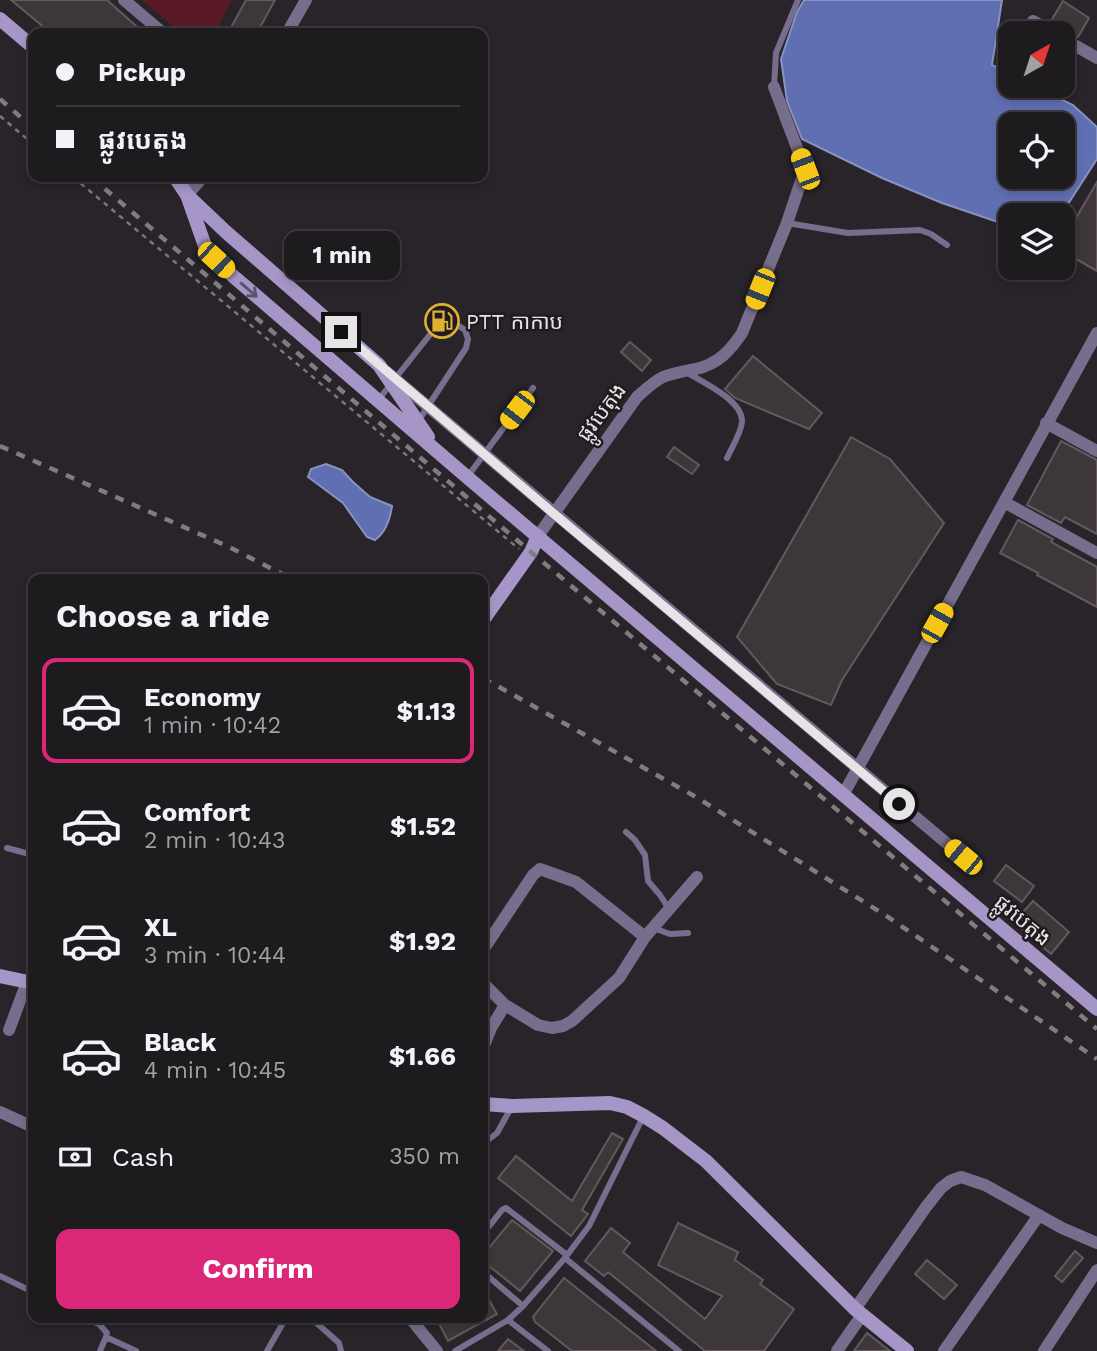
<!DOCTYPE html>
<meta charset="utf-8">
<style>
:root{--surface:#1e1b1f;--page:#2b282c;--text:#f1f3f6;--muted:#a1a1a4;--line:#3c393d;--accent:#db2777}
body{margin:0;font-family:"Work Sans","Noto Sans Khmer",sans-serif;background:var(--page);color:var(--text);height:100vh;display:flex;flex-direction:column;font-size:26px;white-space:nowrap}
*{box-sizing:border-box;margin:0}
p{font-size:23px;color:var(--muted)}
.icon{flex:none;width:38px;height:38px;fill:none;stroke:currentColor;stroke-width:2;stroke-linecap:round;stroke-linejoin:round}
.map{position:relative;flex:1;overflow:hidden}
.drawer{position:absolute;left:28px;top:574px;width:460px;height:749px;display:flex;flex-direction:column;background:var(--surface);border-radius:14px;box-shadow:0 4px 10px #0003,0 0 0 2px var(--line)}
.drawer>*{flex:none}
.banner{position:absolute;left:28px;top:28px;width:460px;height:154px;border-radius:14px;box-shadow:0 4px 10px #0003,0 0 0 2px var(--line);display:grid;align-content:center;height:154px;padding:0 28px;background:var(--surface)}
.needle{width:46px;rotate:39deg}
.controls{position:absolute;left:998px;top:21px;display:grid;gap:14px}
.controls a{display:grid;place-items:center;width:77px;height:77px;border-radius:14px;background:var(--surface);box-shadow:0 4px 10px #0003,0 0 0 2px var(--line);font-size:35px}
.end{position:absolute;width:32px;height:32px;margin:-16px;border:9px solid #e7e4e8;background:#111;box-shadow:0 0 0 4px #111}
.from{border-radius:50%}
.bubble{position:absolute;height:49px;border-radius:14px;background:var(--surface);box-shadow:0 4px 10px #0003,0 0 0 2px var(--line);font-size:23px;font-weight:700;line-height:49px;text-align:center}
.car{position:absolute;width:21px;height:42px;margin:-21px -10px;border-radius:9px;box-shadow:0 0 5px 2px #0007;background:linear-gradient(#f5c518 24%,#345 0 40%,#f5c518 0 76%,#345 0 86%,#f5c518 0)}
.banner b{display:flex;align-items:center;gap:24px;height:66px;font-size:26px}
.banner b+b{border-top:2px solid var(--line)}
.banner i{width:18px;height:18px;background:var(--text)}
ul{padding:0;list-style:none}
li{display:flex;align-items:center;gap:21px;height:105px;margin:0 14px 10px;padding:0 14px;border:4px solid transparent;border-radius:14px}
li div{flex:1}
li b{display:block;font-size:26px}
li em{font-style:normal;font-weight:700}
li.current{border-color:var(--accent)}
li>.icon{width:63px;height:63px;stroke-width:1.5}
h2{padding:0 28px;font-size:32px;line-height:84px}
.pay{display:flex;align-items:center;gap:18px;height:77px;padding:0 28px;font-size:26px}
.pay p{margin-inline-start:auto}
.primary-button{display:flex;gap:14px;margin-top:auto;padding:14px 28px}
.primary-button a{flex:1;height:80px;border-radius:14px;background:var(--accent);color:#fff;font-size:28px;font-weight:700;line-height:80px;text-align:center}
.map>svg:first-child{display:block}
</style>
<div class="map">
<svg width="1097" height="1351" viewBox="0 0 1097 1351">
<rect width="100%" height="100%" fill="#282429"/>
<path fill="#591a26" d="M142,0H232L215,33H181Z"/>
<path fill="#606fb2" stroke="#8892c2" stroke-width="2" fill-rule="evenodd" d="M804,0H1002L992,65L1010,74V86H1034L1073,105L1097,127V159L1061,215H1010V226L942,203L882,178L802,139L787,101L781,59L797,12ZM1010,124H1062V177H1010Z
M326,464L342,470L353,482L370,497L392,506C390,520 386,532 375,540L367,537L343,503L308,477L311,469Z"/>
<path fill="#3e373a" stroke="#61595d" stroke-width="2" d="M11,0H107L144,33H51Z
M246,0H275L257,33H228Z
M1063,1L1089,18L1078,37L1051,21Z
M1097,182V271L1062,251V242Z
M630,342L651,360L642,371L621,352Z
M753,356L822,413L809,429L735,398L725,389Z
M851,437L890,459L944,523L842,680L831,705L777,684L737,637Z
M1061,441L1097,460V534L1065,517L1061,523L1027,505Z
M674,447L699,465L692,474L667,457Z
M1018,520L1053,539L1051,542L1097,567V607L1037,575L1038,573L1000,553Z
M1006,865L1034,886L1022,902L994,881Z
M1033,901L1069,932L1051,954L1014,922Z
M612,1133L623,1139L582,1210L588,1214L571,1236L498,1178L516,1156L572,1201Z
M512,1220L553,1251L520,1291L483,1261V1255Z
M678,1223L738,1252L735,1260L763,1280L760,1284L794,1309L764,1351H705L608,1272L604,1276L585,1261L611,1228L630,1243L623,1252L705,1319L722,1296L658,1265Z
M1075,1251L1083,1258L1062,1282L1055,1276Z
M927,1260L957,1285L944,1299L915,1274Z
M564,1278L656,1351H572L535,1322L533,1317Z
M483,1289L497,1314L448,1341L436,1318H483Z
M867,1333L890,1351H854Z
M508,1339L524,1351H498Z"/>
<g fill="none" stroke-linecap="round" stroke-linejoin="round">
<path stroke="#7b787c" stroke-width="2.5" stroke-dasharray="5 5" stroke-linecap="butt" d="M0,116L33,144
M73,177L519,549"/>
<path stroke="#766e8c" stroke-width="6" d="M774,87L776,53L798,0
M787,223L848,233L920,230L931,234L947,245
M686,372C702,382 743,400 742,422C741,433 732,447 727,458
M379,399L436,327C448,316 454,323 465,330L468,339L466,348L417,423
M468,476L533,388
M626,832L635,840L645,855L648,881L660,895L669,909
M7,848L33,855
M653,928L670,934L688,933
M483,1144L497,1133L511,1108
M483,1234L502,1210L506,1208L567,1255
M565,1258L679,1351
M483,1272L523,1306
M0,1276L33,1292
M85,1318L99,1324L107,1333L106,1337L100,1351
M311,1318L339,1343L341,1351
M508,1320L548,1351
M106,1337L136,1351
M267,1351L283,1323L289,1320L310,1318
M455,1351L508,1320L523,1306L565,1258L589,1226L643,1117"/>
<path stroke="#766e8c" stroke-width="12" d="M124,0L163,33
M1033,21L1054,33
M287,33L306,0
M1062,38L1097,58
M187,195L203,177
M387,372L963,857
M1046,423L1097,451
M1004,502L1097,553
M538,536L637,397C645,390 653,382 663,377C673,373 685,371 696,369C718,364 730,351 742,333L787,223L805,169L774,87
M843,795L1097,333
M645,937L697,877
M483,950L533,875L540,869L576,882L645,937L619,978L572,1021L563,1026L552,1028L538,1025L505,1005L483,983
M9,1030L27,982
M483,1048L491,1028L505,1005
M0,1112L33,1127
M855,1309L926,1207L941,1188L950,1181L961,1177L985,1185L1062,1228L1097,1243
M410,1318L437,1351
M837,1351L862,1315
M944,1351L1039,1215
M1044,1351L1097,1270"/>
<path stroke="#a596c7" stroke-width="14" d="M0,19L33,47
M175,177L187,195L226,232L379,365L428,437
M187,195L205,246L216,260L233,276L467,477L1097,1009
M483,620L531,552L538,536
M0,976L33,983
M483,1104L512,1106L610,1103L627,1107L644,1116L663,1128L706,1161L855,1309L907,1351"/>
<path stroke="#807c81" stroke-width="4.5" stroke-dasharray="9 9" stroke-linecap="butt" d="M0,99L33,128
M91,177L531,552L1097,1029
M0,446L227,546L292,579
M483,678L696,797L885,915L1097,1059"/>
</g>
<defs><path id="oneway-shaft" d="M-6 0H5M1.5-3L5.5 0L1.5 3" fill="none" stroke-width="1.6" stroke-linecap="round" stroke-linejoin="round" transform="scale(1.75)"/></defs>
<use stroke="#5b526b" href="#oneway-shaft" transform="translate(249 290) rotate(41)"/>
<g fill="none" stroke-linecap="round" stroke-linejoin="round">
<path stroke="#e7e4e8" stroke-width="9" d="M341,332L553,513L899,804"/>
</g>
<defs>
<g id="fuel-ring" transform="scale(1.75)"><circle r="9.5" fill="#1f1b1f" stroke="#dfb133" stroke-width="1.5"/><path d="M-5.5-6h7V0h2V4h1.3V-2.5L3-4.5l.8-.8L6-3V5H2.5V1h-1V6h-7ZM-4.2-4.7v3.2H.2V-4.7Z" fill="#dfb133"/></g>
</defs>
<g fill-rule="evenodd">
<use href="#fuel-ring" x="442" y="321"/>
</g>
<g text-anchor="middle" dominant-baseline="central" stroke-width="5" stroke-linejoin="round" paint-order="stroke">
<g font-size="21" fill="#e7e4e8" stroke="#1f1b1f" text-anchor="start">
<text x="466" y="321">PTT កាកាប</text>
</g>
<g font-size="21" fill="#e7e4e8" stroke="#1f1b1f">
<text transform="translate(601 412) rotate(-53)">ផ្លូវបេតុង</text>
<text transform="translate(1023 920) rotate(40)">ផ្លូវបេតុង</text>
</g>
</g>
</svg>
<div class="controls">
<a><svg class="needle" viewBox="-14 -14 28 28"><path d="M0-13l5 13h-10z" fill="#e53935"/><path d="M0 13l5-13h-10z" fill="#a1a1a4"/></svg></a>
<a><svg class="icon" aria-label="locate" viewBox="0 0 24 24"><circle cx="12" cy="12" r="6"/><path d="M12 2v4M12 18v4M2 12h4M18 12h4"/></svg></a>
<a><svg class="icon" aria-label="layers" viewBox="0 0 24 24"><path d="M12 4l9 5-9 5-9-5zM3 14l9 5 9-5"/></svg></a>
</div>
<i class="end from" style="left:899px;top:804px"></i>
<i class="end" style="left:341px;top:332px"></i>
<div class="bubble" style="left:284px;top:231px;width:116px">1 min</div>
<i class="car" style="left:805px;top:169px;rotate:339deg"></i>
<i class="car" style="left:216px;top:260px;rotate:133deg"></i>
<i class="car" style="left:760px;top:289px;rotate:202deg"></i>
<i class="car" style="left:517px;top:410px;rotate:217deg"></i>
<i class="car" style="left:937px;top:623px;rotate:29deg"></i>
<i class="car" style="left:963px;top:857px;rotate:310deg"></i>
<div class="banner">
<b><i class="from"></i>Pickup</b>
<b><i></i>ផ្លូវបេតុង</b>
</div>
<section class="drawer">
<h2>Choose a ride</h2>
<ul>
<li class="current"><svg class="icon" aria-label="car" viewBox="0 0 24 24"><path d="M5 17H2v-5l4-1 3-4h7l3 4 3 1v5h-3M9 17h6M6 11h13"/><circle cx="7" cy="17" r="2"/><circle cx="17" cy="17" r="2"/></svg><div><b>Economy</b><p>1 min · 10:42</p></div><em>$1.13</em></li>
<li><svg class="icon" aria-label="car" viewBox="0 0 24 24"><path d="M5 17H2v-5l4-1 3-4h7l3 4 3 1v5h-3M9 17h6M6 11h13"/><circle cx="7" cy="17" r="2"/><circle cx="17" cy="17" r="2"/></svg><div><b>Comfort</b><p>2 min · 10:43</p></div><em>$1.52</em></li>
<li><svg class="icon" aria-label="car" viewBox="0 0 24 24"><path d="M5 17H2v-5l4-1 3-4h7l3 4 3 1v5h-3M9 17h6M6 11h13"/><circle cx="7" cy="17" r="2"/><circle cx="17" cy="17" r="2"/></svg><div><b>XL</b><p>3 min · 10:44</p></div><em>$1.92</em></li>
<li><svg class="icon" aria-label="car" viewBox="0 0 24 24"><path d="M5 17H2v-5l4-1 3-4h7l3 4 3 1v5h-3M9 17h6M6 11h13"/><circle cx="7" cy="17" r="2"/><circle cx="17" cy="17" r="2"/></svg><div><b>Black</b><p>4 min · 10:45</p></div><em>$1.66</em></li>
</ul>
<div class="pay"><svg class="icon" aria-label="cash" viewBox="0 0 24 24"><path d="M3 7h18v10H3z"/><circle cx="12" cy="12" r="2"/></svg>Cash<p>350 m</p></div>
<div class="primary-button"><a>Confirm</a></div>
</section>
</div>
